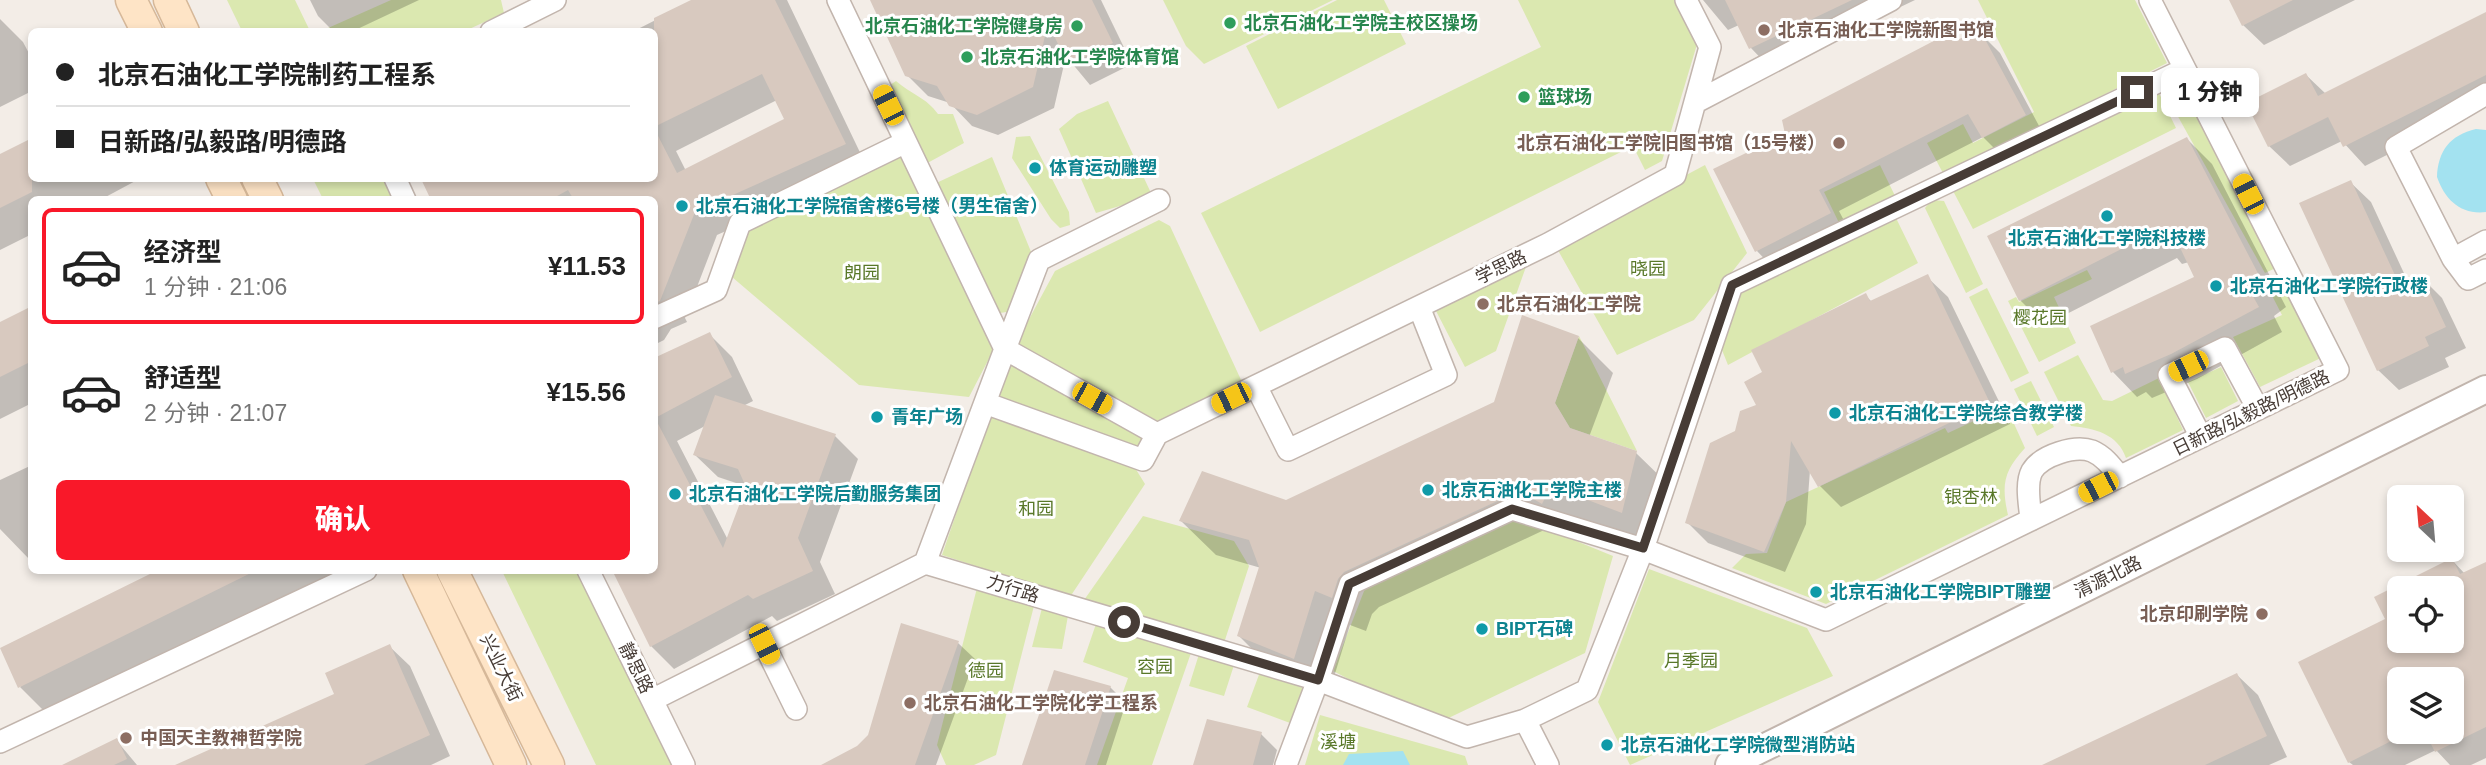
<!DOCTYPE html>
<html lang="zh">
<meta charset="utf-8">
<style>
:root{--surface:#fff;--page:#f2f2f2;--text:#222;--muted:#767676;--line:#e0e0e0;--accent:#f91829}
body{margin:0;font-family:Arial,"Noto Sans SC",sans-serif;background:var(--page);color:var(--text);height:100vh;display:flex;flex-direction:column;font-size:26px;white-space:nowrap}
*{box-sizing:border-box;margin:0}
p{font-size:23px;color:var(--muted)}
.icon{flex:none;width:38px;height:38px;fill:none;stroke:currentColor;stroke-width:2;stroke-linecap:round;stroke-linejoin:round}
.map{position:relative;flex:1;overflow:hidden}
.side{position:absolute;left:28px;top:196px;width:630px;height:378px;display:flex;flex-direction:column;background:var(--surface);border-radius:10px;box-shadow:0 4px 10px #0003}
.side>*{flex:none}
.top-card{position:absolute;left:28px;top:28px;width:630px;height:154px;border-radius:10px;box-shadow:0 4px 10px #0003;display:grid;align-content:center;height:154px;padding:0 28px;background:var(--surface)}
.needle{width:46px;rotate:334deg}
.buttons{position:absolute;left:2387px;top:485px;display:grid;gap:14px}
.buttons a{display:grid;place-items:center;width:77px;height:77px;border-radius:10px;background:var(--surface);box-shadow:0 4px 10px #0003;font-size:35px}
.end{position:absolute;width:32px;height:32px;margin:-16px;border:9px solid #473c36;background:#fff;box-shadow:0 0 0 4px #fff}
.from{border-radius:50%}
.bubble{position:absolute;height:49px;border-radius:10px;background:var(--surface);box-shadow:0 4px 10px #0003;font-size:23px;font-weight:800;line-height:49px;text-align:center}
.car{position:absolute;width:21px;height:42px;margin:-21px -10px;border-radius:9px;box-shadow:0 0 5px 2px #0007;background:linear-gradient(#f5c518 24%,#345 0 40%,#f5c518 0 76%,#345 0 86%,#f5c518 0)}
.top-card b{display:flex;align-items:center;gap:24px;height:66px;font-size:26px}
.top-card b+b{border-top:2px solid var(--line)}
.top-card i{width:18px;height:18px;background:var(--text)}
ul{padding:12px 0 0;list-style:none}
li{display:flex;align-items:center;gap:21px;height:116px;margin:0 14px 10px;padding:0 14px;border:4px solid transparent;border-radius:10px}
li div{flex:1}
li b{display:block;font-size:26px}
li em{font-style:normal;font-weight:800}
li.on{border-color:var(--accent)}
li>.icon{width:63px;height:63px;stroke-width:1.5}
.primary-button{display:flex;gap:14px;margin-top:auto;padding:14px 28px}
.primary-button a{flex:1;height:80px;border-radius:10px;background:var(--accent);color:#fff;font-size:28px;font-weight:800;line-height:80px;text-align:center}
.map>svg:first-child{display:block}
</style>
<div class="map">
<svg width="2486" height="765" viewBox="0 0 2486 765">
<rect width="100%" height="100%" fill="#f3ede7"/>
<path fill="#dbe8b0" d="M227,0H295L310,31H242Z
M391,0H501L504,13L465,31L330,32L328,28Z
M1163,0H1333L1204,64L1186,46Z
M1337,0H1384L1406,44L1278,109L1246,46Z
M1518,0H1678L1698,41L1662,161L1645,170L1633,146L1260,332L1201,213L1541,47Z
M1978,0H2135L2167,63L1944,175L1927,143L1963,124L1973,143L2034,112Z
M2182,76L2280,266L2265,273L2161,86Z
M896,81C911,94 927,98 938,114H953L964,143L922,166L884,89Z
M2156,87L2176,128L1973,229L1952,189Z
M1108,101L1151,193L1144,199L1096,213L1059,129L1077,114Z
M1030,136L1069,212L1070,225L1060,228L1051,219L1012,158L1016,137Z
M901,154L994,349L969,397L859,385L732,277L748,231Z
M992,157L1034,259L1013,311L1000,313L932,185Z
M1705,165L1747,253L1694,320L1617,355L1555,245Z
M1880,165L1897,200L1841,227L1824,192Z
M313,179H383L393,199H323Z
M1932,200L1944,201L1983,284L1966,293L1925,208Z
M1896,218L1918,263L1728,365L1720,345L1738,291Z
M1159,220L1170,226L1242,382L1158,421L1015,345L1055,271Z
M1528,261L1496,351L1465,367L1435,309Z
M2087,270L2092,279L2054,297L2076,343L2039,362L2008,301L2016,297L2019,302Z
M2286,279L2323,357L2260,387L2233,337L2282,315L2267,286Z
M1987,288L2029,373L2011,382L1969,297Z
M1579,336L1637,451L1570,428L1555,403Z
M1005,349L1157,434L1143,460L985,403Z
M2078,355L2103,400L2112,401L2159,378L2183,430L2126,458C2118,434 2094,428 2071,426L2044,372Z
M2221,367L2238,401L2206,418L2188,382Z
M2031,381L2054,427L2037,436L2014,389Z
M2006,406L2025,448C2004,471 2001,484 2008,515L1826,604L1732,568L1746,554L1767,553L1786,502L1945,428L1948,433Z
M990,415L1132,463L1145,484L1070,597L942,555Z
M1143,516L1234,541L1249,566L1224,643L1082,603Z
M1517,517L1613,556L1585,653L1436,724L1333,671L1366,586Z
M1649,569L1807,628L1833,676L1630,765L1598,702Z
M502,571H577L674,765H596Z
M978,584L1036,598L996,755L974,765H946L937,745Z
M1043,604L1069,610L1062,649L1032,647Z
M1098,618L1192,650L1152,765H1097L1128,678L1083,662Z
M1200,651L1235,662L1224,696L1189,686Z
M1260,672L1303,688L1290,723L1247,707Z
M1320,715L1465,756L1468,765H1305Z"/>
<path fill="#a3e2f0" d="M2476,129L2486,130V212C2461,215 2445,200 2437,177C2438,151 2450,135 2476,129Z
M1403,751L1410,765H1343L1349,754Z"/>
<path fill="#0003" fill-rule="evenodd" d="M310,0H419L351,32H334L318,16Z
M695,0H787L867,167L717,235L685,318L687,322L671,329L664,340L654,345V200H432L422,178H654V32H632ZM777,100L786,120L686,171L676,151Z
M872,0H1101L1132,64L1090,85L1066,56L1054,108L998,135L972,126L950,103L928,96L907,75Z
M1703,0H1915L1771,69L1751,48L1739,25L1728,30Z
M2231,0H2355L2264,45L2243,25Z
M2486,14V105L2365,166L2342,141L2290,166L2269,146L2306,75L2326,94Z
M0,19L23,42L32,59V91L0,107Z
M1979,32L2000,53L2045,137L2004,158L1983,137L1839,211L1851,234L1777,272L1757,251L1787,135Z
M2187,139L2212,164L2286,307L2274,316L2282,332L2197,379L2152,398L2146,392L2137,397L2113,372L2092,327L2197,278L2189,262L2182,264L2177,258L2045,325L2020,300Z
M0,156L32,178H141L100,200H32V234L0,250Z
M2350,182L2371,202L2409,284L2422,278L2442,298L2466,348L2445,358L2449,367L2399,390L2378,370Z
M1927,277L1948,297L2010,424L1841,507L1820,486L1810,470L1806,524L1785,572L1708,543L1687,522L1736,432L1758,406L1764,373L1865,295L1872,302Z
M32,308V403L0,419V324Z
M709,334L732,357L753,401L743,406L835,436L858,459L820,562L835,594L777,621L772,616L674,669L651,646L654,360ZM705,426L695,455L718,477L748,487L728,540L677,441Z
M1578,338L1613,373L1589,437L1636,453L1671,487L1656,547L1586,520L1577,538L1561,528L1542,531L1379,607L1372,614L1366,631L1350,625L1329,693L1274,671L1239,636L1261,568L1216,555L1181,521L1286,502L1496,403Z
M32,465V558L29,559L0,529V480Z
M2452,560L2465,574L2486,563V758L2471,765H2450L2436,750L2405,765H2353L2349,762L2387,620L2376,598ZM2399,588H2452V640H2399ZM2399,679H2452V732H2399Z
M162,570L338,572L48,715L20,687Z
M902,625L958,643L975,659L936,765H825L858,747L870,736Z
M389,646L410,666L450,756L431,765H204L336,695Z
M2237,675L2258,695L2287,757L2269,765H2046Z
M1110,687L1126,703L1106,765H1024Z
M1261,734L1277,750L1273,765H1195Z
M117,741L137,765H66Z"/>
<path fill="#d8c9bf" fill-rule="evenodd" d="M691,0H775L846,144L695,212L660,301L654,303V200H574L568,190L550,200H431L421,179L654,178V128L677,173L784,119L762,74L654,127V18Z
M870,0H1092L1113,43L1068,65L1048,23L1033,87L977,115L949,106L937,86L905,76Z
M1725,0H1852L1749,49Z
M2229,0H2293L2242,26Z
M2486,12V75L2343,147L2328,117L2268,147L2246,103L2306,73L2318,96Z
M1980,30L2026,115L1982,138L1968,114L1819,190L1831,213L1755,252L1713,169L1785,134L1782,120L1949,33L1959,39Z
M2187,137L2262,281L2250,291L2259,307L2171,354L2125,374L2123,367L2111,373L2090,326L2194,277L2173,233L2156,240L2153,233L2019,301L1987,236Z
M32,138V192L0,208V154Z
M2351,180L2400,286L2422,276L2446,327L2425,337L2429,346L2377,371L2299,203Z
M1928,274L1990,403L1818,487L1791,441L1786,502L1764,552L1685,523L1710,443L1735,431L1740,411L1756,405L1744,382L1762,372L1751,350L1866,293L1870,301Z
M32,306V361L0,377V322Z
M1522,315L1579,336L1555,403L1570,428L1637,451L1622,513L1551,486L1542,504L1525,494L1506,497L1344,572L1338,579L1332,598L1315,591L1294,659L1237,636L1259,567L1249,540L1179,521L1202,471L1286,500L1494,402Z
M710,332L732,377L655,418L723,548L746,487L738,469L693,455L715,395L836,434L798,538L813,571L753,599L748,595L650,647L612,570H654V358Z
M2452,558L2460,574L2486,562V727L2435,752L2425,732H2452V679H2399V737L2348,763L2298,662L2385,619L2374,597ZM2399,588H2452V640H2399Z
M158,570H257L18,688L0,648Z
M901,623L959,641L915,765H821L857,746L868,735Z
M390,644L430,735L364,765H175L334,694L325,673Z
M1054,670L1111,686L1085,765H1022Z
M2237,673L2267,736L2205,765H2042Z
M1207,719L1262,732L1253,765H1193Z
M117,738L127,759L114,765H62Z"/>
<g fill="none" stroke-linecap="round" stroke-linejoin="round">
<g stroke="#c2b5ad" stroke-width="24">
<path id="minor" d="M838,0L1005,349L1039,260L1159,200
M2150,0L2185,69
M491,32L555,0
M2185,69L2338,370L1826,620L1643,549L1732,285Z
M2486,94L2396,147L2453,259L2486,241
M1696,102L1891,0
M395,178L405,200
M2453,259L2468,279L2486,270
M654,318L716,290L740,223L906,142
M1256,386L1288,450L1446,375L1419,307
M985,403L1143,460L1157,434
M1157,434L1005,349L925,563L1318,680L1286,765
M1157,434L1548,244L1675,175L1710,47L1686,0
M2201,437L2169,375L2225,348L2258,409
M1512,509L1643,549L1587,690L1525,720L1467,737L1318,680L1350,584Z
M2031,520C2030,506 2025,484 2032,471C2042,455 2075,445 2092,451C2104,456 2112,467 2120,477
M588,570L684,765
M764,644L796,709
M652,700L925,563
M1525,720L1548,765
M0,742L366,570"/>
</g>
<g stroke="#c2b5ad" stroke-width="30">
<path id="tertiary" d="M1729,765L2486,389"/>
</g>
<g stroke="#d6b899" stroke-width="33">
<path id="secondary" d="M131,0L147,32
M169,0L184,32
M221,178L232,200
M257,178L268,200
M418,570L511,765
M452,570L549,765"/>
</g>
<use href="#minor" stroke="#fff" stroke-width="21"/>
<use href="#tertiary" stroke="#fff" stroke-width="26"/>
<use href="#secondary" stroke="#fee4c6" stroke-width="30"/>
</g>
<g fill="none" stroke-linecap="round" stroke-linejoin="round">
<path stroke="#473c36" stroke-width="9" d="M1124,622L1318,680L1349,584L1512,509L1643,548L1732,285L2137,92"/>
</g>
<g fill="#2e9e5b" stroke="#fff" stroke-width="2.5">
<circle cx="1230" cy="23" r="7"/>
<circle cx="1077" cy="26" r="7"/>
<circle cx="967" cy="57" r="7"/>
<circle cx="1524" cy="97" r="7"/>
</g>
<g fill="#8d6e63" stroke="#fff" stroke-width="2.5">
<circle cx="1764" cy="30" r="7"/>
<circle cx="1839" cy="143" r="7"/>
<circle cx="1483" cy="304" r="7"/>
<circle cx="2262" cy="614" r="7"/>
<circle cx="910" cy="703" r="7"/>
<circle cx="126" cy="738" r="7"/>
</g>
<g fill="#0f9aa8" stroke="#fff" stroke-width="2.5">
<circle cx="1035" cy="168" r="7"/>
<circle cx="682" cy="206" r="7"/>
<circle cx="2107" cy="216" r="7"/>
<circle cx="2216" cy="286" r="7"/>
<circle cx="1835" cy="413" r="7"/>
<circle cx="877" cy="417" r="7"/>
<circle cx="1428" cy="490" r="7"/>
<circle cx="675" cy="494" r="7"/>
<circle cx="1816" cy="592" r="7"/>
<circle cx="1482" cy="629" r="7"/>
<circle cx="1607" cy="745" r="7"/>
</g>
<g text-anchor="middle" dominant-baseline="central" stroke-width="6" stroke-linejoin="round" paint-order="stroke">
<g font-size="18" font-weight="bold" fill="#27864d" stroke="#fff" text-anchor="start">
<text x="1244" y="23">北京石油化工学院主校区操场</text>
<text x="1063" y="26" text-anchor="end">北京石油化工学院健身房</text>
<text x="981" y="57">北京石油化工学院体育馆</text>
<text x="1538" y="97">篮球场</text>
</g>
<g font-size="18" font-weight="bold" fill="#785e54" stroke="#fff" text-anchor="start">
<text x="1778" y="30">北京石油化工学院新图书馆</text>
<text x="1825" y="143" text-anchor="end">北京石油化工学院旧图书馆（15号楼）</text>
<text x="1497" y="304">北京石油化工学院</text>
<text x="2248" y="614" text-anchor="end">北京印刷学院</text>
<text x="924" y="703">北京石油化工学院化学工程系</text>
<text x="140" y="738">中国天主教神哲学院</text>
</g>
<g font-size="18" font-weight="bold" fill="#0d838f" stroke="#fff" text-anchor="start">
<text x="1049" y="168">体育运动雕塑</text>
<text x="696" y="206">北京石油化工学院宿舍楼6号楼（男生宿舍）</text>
<text x="2107" y="238" text-anchor="middle">北京石油化工学院科技楼</text>
<text x="2230" y="286">北京石油化工学院行政楼</text>
<text x="1849" y="413">北京石油化工学院综合教学楼</text>
<text x="891" y="417">青年广场</text>
<text x="1442" y="490">北京石油化工学院主楼</text>
<text x="689" y="494">北京石油化工学院后勤服务集团</text>
<text x="1830" y="592">北京石油化工学院BIPT雕塑</text>
<text x="1496" y="629">BIPT石碑</text>
<text x="1621" y="745">北京石油化工学院微型消防站</text>
</g>
<g font-size="18" fill="#473c36" stroke="#fff">
<text transform="translate(1501 267) rotate(-26)">学思路</text>
<text transform="translate(2251 413) rotate(-26)">日新路/弘毅路/明德路</text>
<text transform="translate(2108 577) rotate(-26)">清源北路</text>
<text transform="translate(1013 589) rotate(17)">力行路</text>
<text transform="translate(501 668) rotate(64)">兴业大街</text>
<text transform="translate(636 668) rotate(64)">静思路</text>
</g>
<g font-size="18" fill="#597829" stroke="#fff">
<text x="1648" y="269">晓园</text>
<text x="862" y="273">朗园</text>
<text x="2040" y="318">樱花园</text>
<text x="1971" y="497">银杏林</text>
<text x="1036" y="509">和园</text>
<text x="1691" y="661">月季园</text>
<text x="1155" y="667">容园</text>
<text x="986" y="671">德园</text>
<text x="1338" y="742">溪塘</text>
</g>
</g>
</svg>
<div class="buttons">
<a><svg class="needle" viewBox="-14 -14 28 28"><path d="M0-13l5 13h-10z" fill="#e53935"/><path d="M0 13l5-13h-10z" fill="#767676"/></svg></a>
<a><svg class="icon" aria-label="locate" viewBox="0 0 24 24"><circle cx="12" cy="12" r="6"/><path d="M12 2v4M12 18v4M2 12h4M18 12h4"/></svg></a>
<a><svg class="icon" aria-label="layers" viewBox="0 0 24 24"><path d="M12 4l9 5-9 5-9-5zM3 14l9 5 9-5"/></svg></a>
</div>
<i class="end from" style="left:1124px;top:622px"></i>
<i class="end" style="left:2137px;top:92px"></i>
<div class="bubble" style="left:2161px;top:68px;width:98px">1 分钟</div>
<i class="car" style="left:888px;top:105px;rotate:334deg"></i>
<i class="car" style="left:2248px;top:194px;rotate:333deg"></i>
<i class="car" style="left:2188px;top:366px;rotate:244deg"></i>
<i class="car" style="left:1092px;top:398px;rotate:119deg"></i>
<i class="car" style="left:1231px;top:398px;rotate:244deg"></i>
<i class="car" style="left:2098px;top:487px;rotate:243deg"></i>
<i class="car" style="left:764px;top:644px;rotate:154deg"></i>
<div class="top-card">
<b><i class="from"></i>北京石油化工学院制药工程系</b>
<b><i></i>日新路/弘毅路/明德路</b>
</div>
<section class="side">
<ul>
<li class="on"><svg class="icon" aria-label="car" viewBox="0 0 24 24"><path d="M5 17H2v-5l4-1 3-4h7l3 4 3 1v5h-3M9 17h6M6 11h13"/><circle cx="7" cy="17" r="2"/><circle cx="17" cy="17" r="2"/></svg><div><b>经济型</b><p>1 分钟 · 21:06</p></div><em>¥11.53</em></li>
<li><svg class="icon" aria-label="car" viewBox="0 0 24 24"><path d="M5 17H2v-5l4-1 3-4h7l3 4 3 1v5h-3M9 17h6M6 11h13"/><circle cx="7" cy="17" r="2"/><circle cx="17" cy="17" r="2"/></svg><div><b>舒适型</b><p>2 分钟 · 21:07</p></div><em>¥15.56</em></li>
</ul>
<div class="primary-button"><a>确认</a></div>
</section>
</div>
